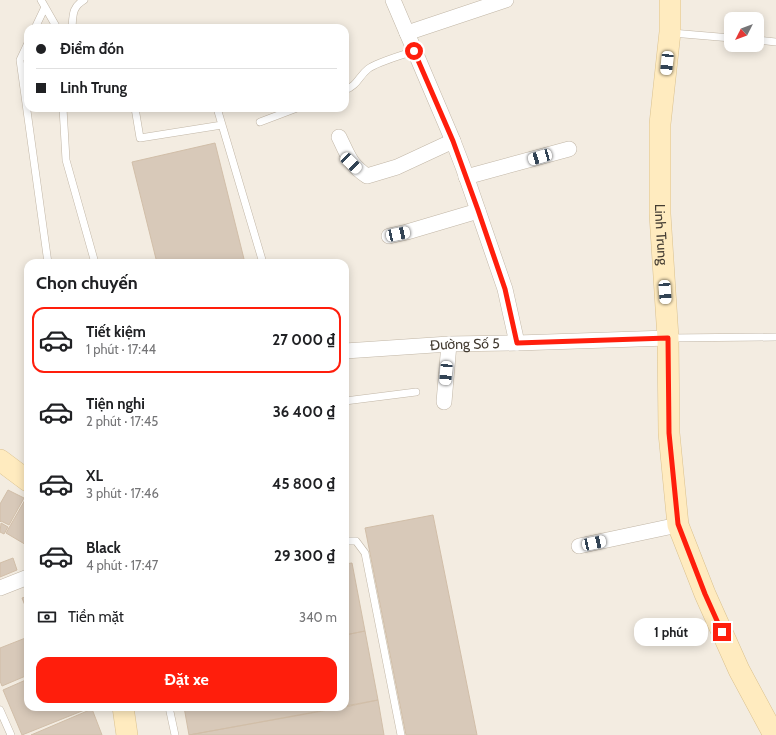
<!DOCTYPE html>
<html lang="vi">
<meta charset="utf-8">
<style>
:root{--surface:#fff;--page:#f6f6f6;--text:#202124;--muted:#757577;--line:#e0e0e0;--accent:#ff1e0c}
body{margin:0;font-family:Cabin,sans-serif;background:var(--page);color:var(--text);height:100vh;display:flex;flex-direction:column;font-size:15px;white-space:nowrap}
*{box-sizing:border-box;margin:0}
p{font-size:13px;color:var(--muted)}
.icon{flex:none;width:22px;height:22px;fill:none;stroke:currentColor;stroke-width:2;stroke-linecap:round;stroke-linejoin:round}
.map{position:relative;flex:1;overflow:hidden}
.details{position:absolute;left:24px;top:259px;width:325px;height:452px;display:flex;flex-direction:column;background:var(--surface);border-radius:12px;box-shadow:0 2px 10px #0003}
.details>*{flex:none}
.hud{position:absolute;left:24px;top:24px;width:325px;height:88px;border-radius:12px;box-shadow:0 2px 10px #0003;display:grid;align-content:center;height:88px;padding:0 12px;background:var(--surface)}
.needle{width:26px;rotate:228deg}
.tools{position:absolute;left:724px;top:12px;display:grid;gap:8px}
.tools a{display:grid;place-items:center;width:40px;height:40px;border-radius:8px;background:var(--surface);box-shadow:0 2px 10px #0003;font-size:20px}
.end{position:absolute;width:18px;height:18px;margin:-9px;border:5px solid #ff1e0c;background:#fff;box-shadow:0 0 0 2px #fff}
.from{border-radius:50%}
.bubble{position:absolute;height:28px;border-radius:12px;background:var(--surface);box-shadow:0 2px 10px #0003;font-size:13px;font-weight:700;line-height:28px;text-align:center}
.car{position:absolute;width:12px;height:24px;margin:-12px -6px;border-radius:5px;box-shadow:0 0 3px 1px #0007;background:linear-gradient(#fff 24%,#345 0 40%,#fff 0 76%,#345 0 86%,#fff 0)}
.hud b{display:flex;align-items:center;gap:14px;height:38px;font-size:15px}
.hud b+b{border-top:1px solid var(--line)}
.hud i{width:10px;height:10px;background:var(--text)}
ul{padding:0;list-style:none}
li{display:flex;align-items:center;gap:12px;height:66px;margin:0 8px 6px;padding:0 4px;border:2px solid transparent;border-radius:12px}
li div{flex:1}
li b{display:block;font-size:15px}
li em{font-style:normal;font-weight:700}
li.on{border-color:var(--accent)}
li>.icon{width:36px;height:36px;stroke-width:1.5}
h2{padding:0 12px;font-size:18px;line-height:48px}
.pay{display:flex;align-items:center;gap:10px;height:44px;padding:0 12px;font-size:15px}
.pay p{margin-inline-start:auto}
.primary-button{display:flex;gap:8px;margin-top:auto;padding:8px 12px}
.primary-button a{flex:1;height:46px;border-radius:12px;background:var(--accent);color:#fff;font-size:16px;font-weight:700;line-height:46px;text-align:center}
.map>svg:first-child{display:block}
</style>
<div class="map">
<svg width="776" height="735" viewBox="0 0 776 735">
<rect width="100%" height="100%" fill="#f3ece1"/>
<path fill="#d8c9b9" stroke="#d1bea8" d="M215,143L245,263H157L132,162Z
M8,490L24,498L9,525L1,521L0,522V504Z
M25,500L28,502V546L6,533Z
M433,515L477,735H406L365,528Z
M1,523L8,527L4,534L0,532Z
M13,558L17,570L0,577V563Z
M352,563L365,631L345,635V564Z
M28,596V613L22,598Z
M365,631L378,700L345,706V635Z
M28,637V675L2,686L0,681V648Z
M28,679V707H92L22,735L3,690Z
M378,700L384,735H189L345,707Z
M184,707H342L189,735Z
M92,709L102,735H31Z"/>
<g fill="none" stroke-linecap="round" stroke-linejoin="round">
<g stroke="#c1b6a6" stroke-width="8">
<path id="lane" d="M41,0L57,28
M35,28L45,7
M72,28C73,15 72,7 84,0
M90,28H91
M672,33L731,38
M757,40L776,42
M28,43L20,60L48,263
M345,90C358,85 358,77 368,69C377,62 403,55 414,51
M63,108L66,160L95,263
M135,108L140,138L222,125
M217,108L263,263
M260,122L297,108
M670,338L776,337
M345,401L416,392
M345,541H356L365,553L401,735
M169,707L175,735
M0,710L11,735"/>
</g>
<g stroke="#c1b6a6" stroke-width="16">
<g id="street">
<path d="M393,0L453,141L463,167L505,289L517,343"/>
<path d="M407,33L506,0"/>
<path d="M339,137C348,155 350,165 367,176L397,167L453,141"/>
<path d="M466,177L569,149"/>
<path d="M389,236L407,232L478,211"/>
<path id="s1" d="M345,351L449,344L517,343L668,338"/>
<path d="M444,402L449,344"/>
<path d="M579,546L678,525"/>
<path d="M0,588L28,577"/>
</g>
</g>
<g stroke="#dac18e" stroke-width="22">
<g id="secondary">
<path id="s2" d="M670,0V32L660,124V214L668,338L669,433L678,525L705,594L739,670L774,735"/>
<path d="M0,460L28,481"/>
<path d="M123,707L127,735"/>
</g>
</g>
<use href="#lane" stroke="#fff" stroke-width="7"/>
<use href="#street" stroke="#fff" stroke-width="15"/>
<use href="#secondary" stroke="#ffebbf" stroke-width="21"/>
</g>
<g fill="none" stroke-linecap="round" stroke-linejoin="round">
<path stroke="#ff1e0c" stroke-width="5" d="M414,51L453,141L478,210L505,289L517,343L668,338L669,433L678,524L705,594L722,632"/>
</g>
<g text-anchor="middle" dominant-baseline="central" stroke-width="3.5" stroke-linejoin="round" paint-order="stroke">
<g font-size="14" fill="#443c32" stroke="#fff">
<text stroke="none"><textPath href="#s2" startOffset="235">Linh Trung</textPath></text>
<text stroke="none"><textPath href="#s1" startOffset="120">Đường Số 5</textPath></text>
</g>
</g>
</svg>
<div class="tools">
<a><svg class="needle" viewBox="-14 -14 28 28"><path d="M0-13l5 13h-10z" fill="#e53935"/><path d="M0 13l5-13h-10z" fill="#757577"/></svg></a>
</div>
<i class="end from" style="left:414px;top:51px"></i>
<i class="end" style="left:722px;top:632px"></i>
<div class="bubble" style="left:634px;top:618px;width:74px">1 phút</div>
<i class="car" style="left:667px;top:63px;rotate:186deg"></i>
<i class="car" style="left:540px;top:157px;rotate:254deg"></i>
<i class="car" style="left:351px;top:163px;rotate:134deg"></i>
<i class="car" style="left:398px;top:234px;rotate:78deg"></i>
<i class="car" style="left:665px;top:292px;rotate:176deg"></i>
<i class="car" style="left:446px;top:373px;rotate:185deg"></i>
<i class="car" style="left:594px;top:543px;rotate:78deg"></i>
<div class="hud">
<b><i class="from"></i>Điểm đón</b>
<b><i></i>Linh Trung</b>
</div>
<section class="details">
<h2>Chọn chuyến</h2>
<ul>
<li class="on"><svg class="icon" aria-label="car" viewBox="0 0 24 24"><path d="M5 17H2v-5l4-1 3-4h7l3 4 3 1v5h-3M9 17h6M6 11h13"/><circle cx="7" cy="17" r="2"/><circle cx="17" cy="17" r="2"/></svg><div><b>Tiết kiệm</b><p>1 phút · 17:44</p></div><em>27 000 ₫</em></li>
<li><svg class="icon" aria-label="car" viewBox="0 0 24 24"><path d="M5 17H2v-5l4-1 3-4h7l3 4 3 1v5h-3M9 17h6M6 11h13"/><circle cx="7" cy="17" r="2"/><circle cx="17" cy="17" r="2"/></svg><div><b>Tiện nghi</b><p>2 phút · 17:45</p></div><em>36 400 ₫</em></li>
<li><svg class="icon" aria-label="car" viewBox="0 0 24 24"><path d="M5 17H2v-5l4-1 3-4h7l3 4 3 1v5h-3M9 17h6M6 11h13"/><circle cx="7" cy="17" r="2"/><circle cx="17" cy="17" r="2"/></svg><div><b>XL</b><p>3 phút · 17:46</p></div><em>45 800 ₫</em></li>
<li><svg class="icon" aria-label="car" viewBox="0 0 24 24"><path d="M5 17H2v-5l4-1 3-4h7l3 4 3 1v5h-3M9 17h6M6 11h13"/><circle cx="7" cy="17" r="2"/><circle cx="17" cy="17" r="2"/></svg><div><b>Black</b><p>4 phút · 17:47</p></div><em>29 300 ₫</em></li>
</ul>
<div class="pay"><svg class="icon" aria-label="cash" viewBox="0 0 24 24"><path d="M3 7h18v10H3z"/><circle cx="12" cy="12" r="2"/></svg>Tiền mặt<p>340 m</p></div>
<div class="primary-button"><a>Đặt xe</a></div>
</section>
</div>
